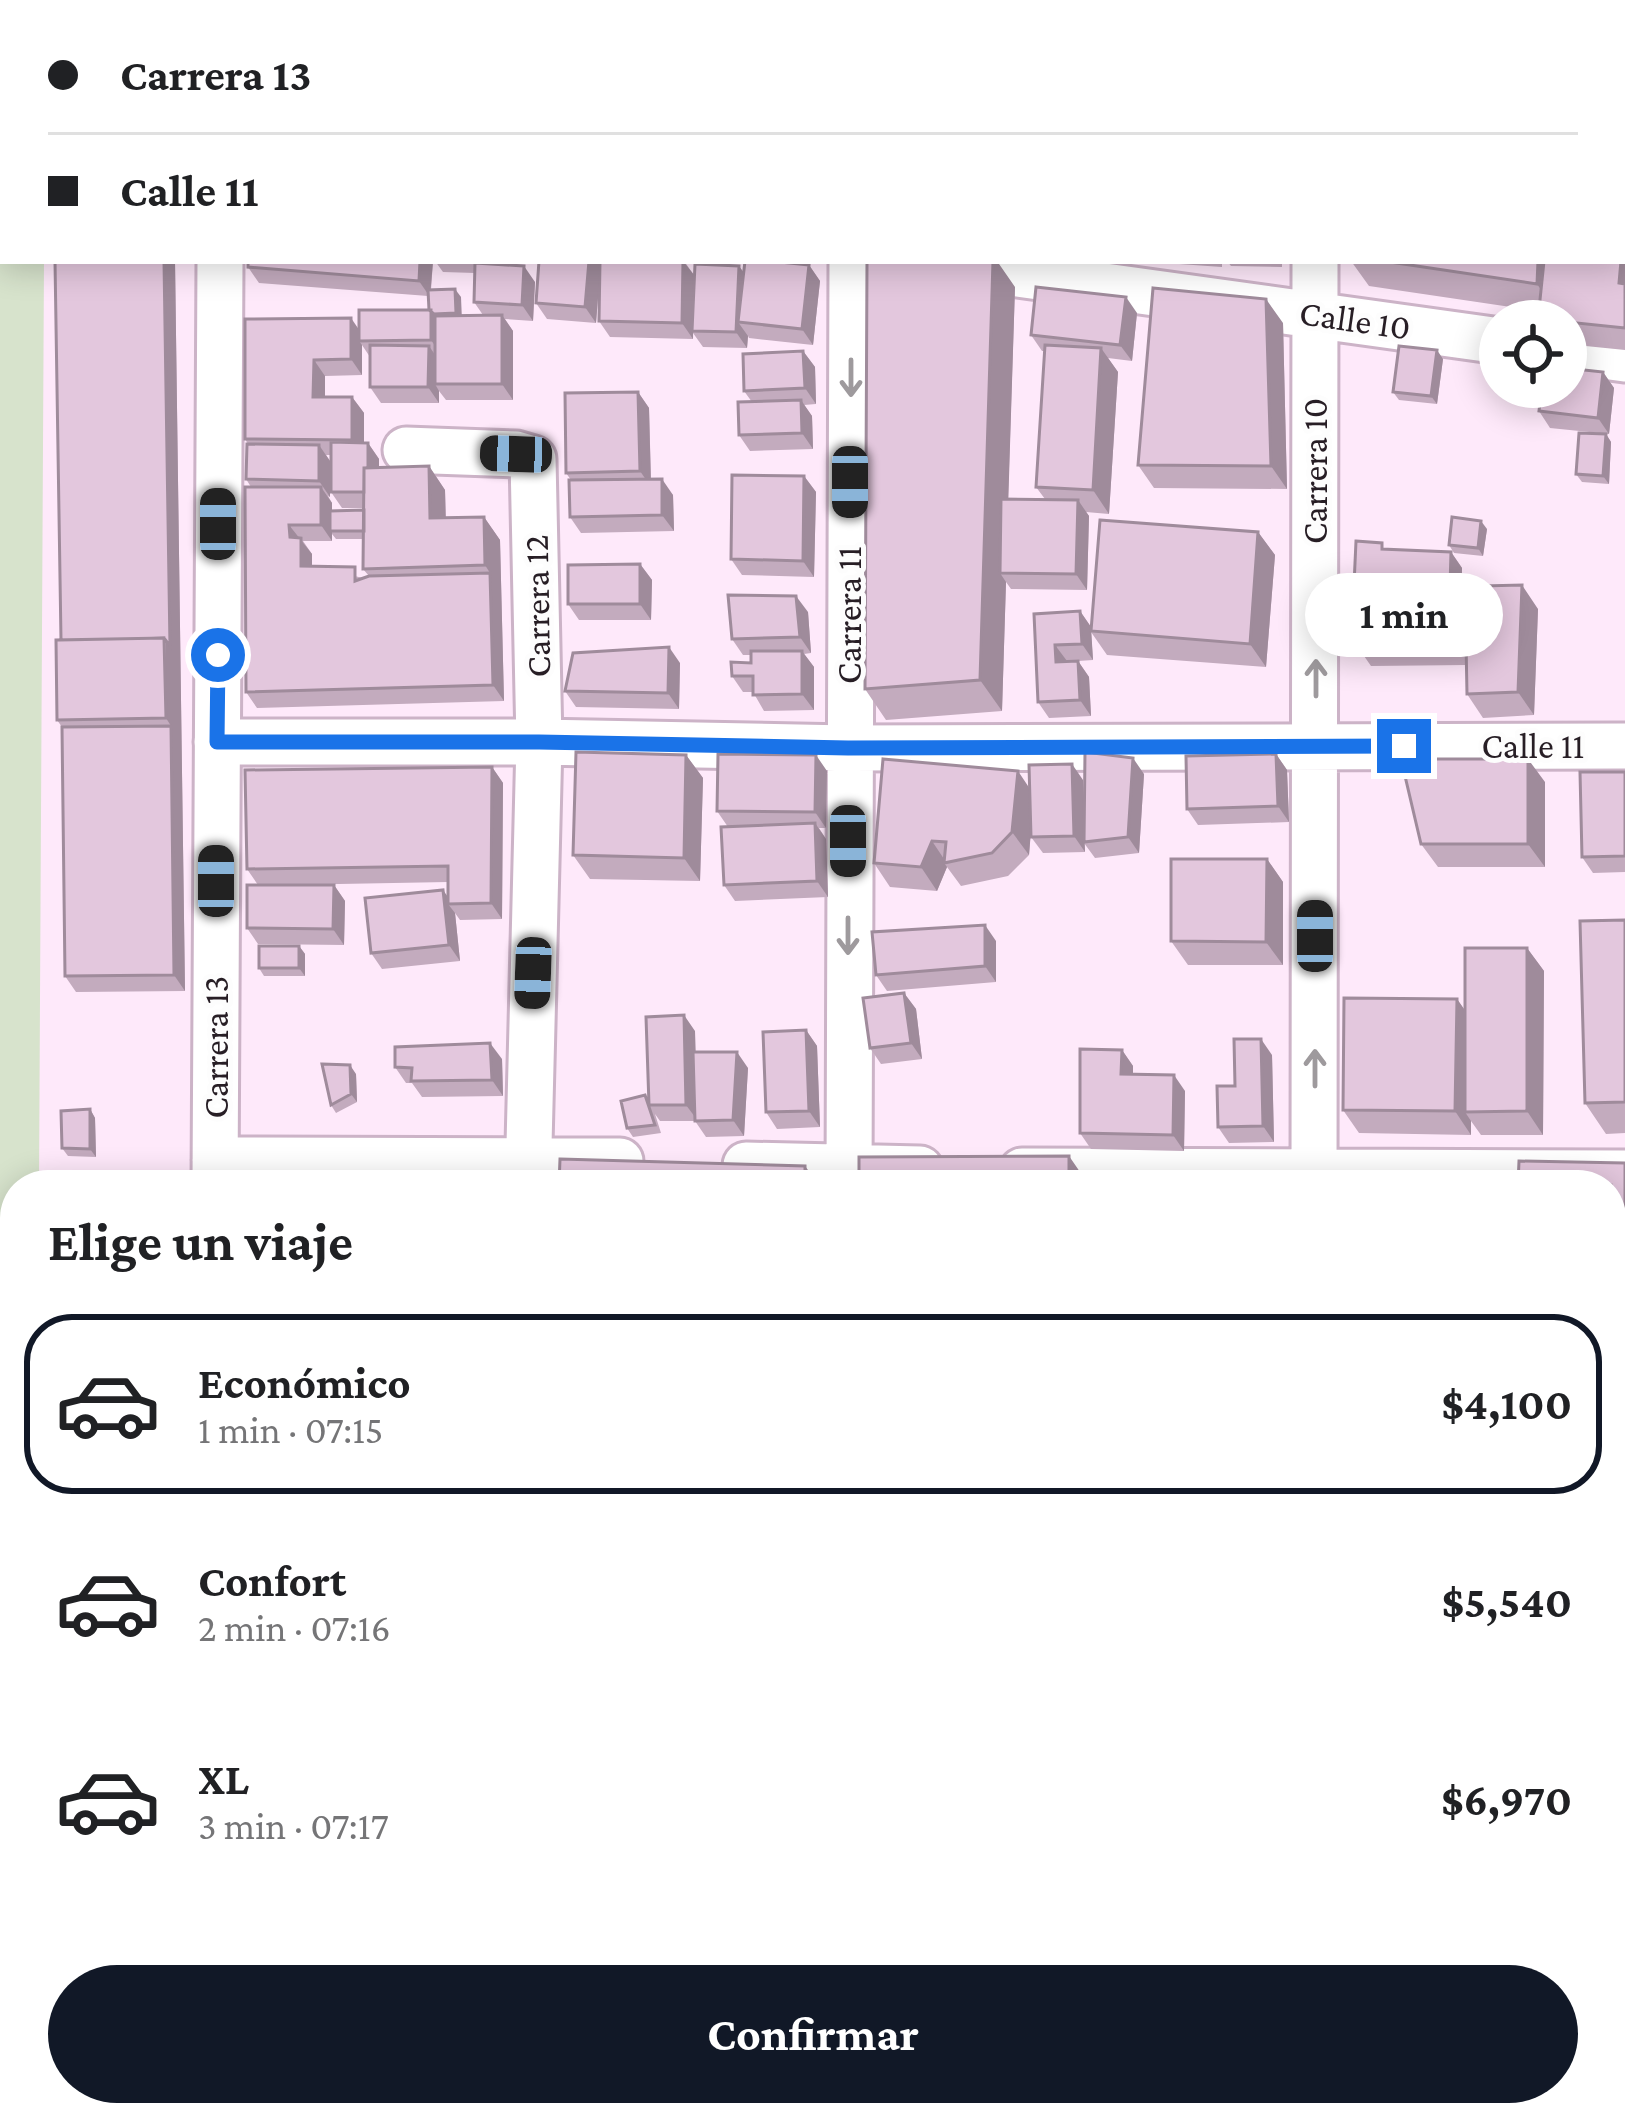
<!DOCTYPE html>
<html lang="es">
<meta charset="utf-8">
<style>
:root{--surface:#fff;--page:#f6f6f6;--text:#202124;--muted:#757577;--line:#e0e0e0;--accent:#111827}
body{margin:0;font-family:"Crimson Pro",serif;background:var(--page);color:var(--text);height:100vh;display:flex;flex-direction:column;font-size:45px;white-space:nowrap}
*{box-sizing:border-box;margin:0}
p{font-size:39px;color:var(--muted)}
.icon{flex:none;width:66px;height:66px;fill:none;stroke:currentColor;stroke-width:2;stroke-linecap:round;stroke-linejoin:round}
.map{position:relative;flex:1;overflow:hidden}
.side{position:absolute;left:0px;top:1170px;width:1626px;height:957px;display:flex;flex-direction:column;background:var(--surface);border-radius:48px 48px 0 0;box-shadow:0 6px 30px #0003}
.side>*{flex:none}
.guide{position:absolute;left:0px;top:0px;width:1626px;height:264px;box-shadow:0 6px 30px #0003;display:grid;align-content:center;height:264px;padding:0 48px;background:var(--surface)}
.controls{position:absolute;left:1479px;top:300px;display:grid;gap:24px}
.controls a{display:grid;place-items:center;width:108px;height:108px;border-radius:50%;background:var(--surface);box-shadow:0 6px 30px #0003;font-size:60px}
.end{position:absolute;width:54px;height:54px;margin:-27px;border:15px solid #1a73e8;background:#fff;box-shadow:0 0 0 6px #fff}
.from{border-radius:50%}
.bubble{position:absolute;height:84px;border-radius:42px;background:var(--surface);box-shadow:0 6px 30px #0003;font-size:39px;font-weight:700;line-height:84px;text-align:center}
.car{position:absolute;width:36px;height:72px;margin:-36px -18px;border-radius:15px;box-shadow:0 0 9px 3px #0007;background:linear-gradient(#222 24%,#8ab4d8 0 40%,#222 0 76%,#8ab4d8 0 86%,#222 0)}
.guide b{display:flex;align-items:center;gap:42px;height:114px;font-size:45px}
.guide b+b{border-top:3px solid var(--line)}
.guide i{width:30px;height:30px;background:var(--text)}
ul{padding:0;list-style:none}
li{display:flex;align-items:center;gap:36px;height:180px;margin:0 24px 18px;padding:0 24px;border:6px solid transparent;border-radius:48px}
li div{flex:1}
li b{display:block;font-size:45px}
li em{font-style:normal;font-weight:700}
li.on{border-color:var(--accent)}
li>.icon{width:108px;height:108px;stroke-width:1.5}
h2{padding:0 48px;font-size:54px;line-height:144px}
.button{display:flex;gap:24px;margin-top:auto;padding:24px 48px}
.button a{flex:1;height:138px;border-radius:72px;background:var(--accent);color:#fff;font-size:48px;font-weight:700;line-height:138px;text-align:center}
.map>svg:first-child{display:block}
</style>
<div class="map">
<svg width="1625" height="2125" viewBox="0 0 1625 2125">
<rect width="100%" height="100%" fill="#fee9fa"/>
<path fill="#d7e3cc" d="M0,0H618L619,3H3V7Z
M0,200L3,261H44L39,1185H15V1240L0,1241Z"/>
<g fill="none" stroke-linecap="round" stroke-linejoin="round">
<g stroke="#ccb3c7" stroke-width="51">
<path id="street" d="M852,0V3
M1317,3V0
M0,144H3
M924,261L1500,341
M1566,351L1625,359
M406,450L516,454L533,459L539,742L528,1185
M217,742H539L848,748L1625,746
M215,1160L620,1161
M746,1165L920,1169
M1022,1171L1625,1173
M215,1185L220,261
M849,1185L852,261
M1314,1185L1315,261
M0,1580H15
M0,1942H15
M1611,2010H1625
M544,2112V2125
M853,2112V2125
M210,2125V2112
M1299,2125V2112"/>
</g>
<use href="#street" stroke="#fff" stroke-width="45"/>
</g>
<path fill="#c3abbe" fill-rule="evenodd" d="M1625,0V148H1623V3Z
M1623,239L1625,242V350L1566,344V321H1539L1538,311L1369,286L1351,261H1623Z
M175,261L185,991L76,992L65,976L62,727L57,720L61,640Z
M248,261H433L431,290L461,297V315H483L474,302L475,273L443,272L435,261H490V264L535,282L533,321L505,319L513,331V400H446L439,391V403H381L370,387V357L362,345V375L325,376V397H352L364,413V443H368L379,459V467L429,466L445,490L446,517H484L500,540L504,701L257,708L246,692L251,487L246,479L248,444L245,439V319L359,329L429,310L428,296L259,283L248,267ZM326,455H331V492L342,508H364V510L332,511V503L328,496L330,497V461ZM332,534L336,539H364L363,569L369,576L363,578L312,566V554L303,541H332Z
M539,261H684L694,275L739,266L744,273L809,265L820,281L813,345L749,338L748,336L747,348L703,347L693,333V339L610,337L599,321V283L596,323L547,319L536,303Z
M1136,261H1222V267Z
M1227,261H1282V267L1231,266Z
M1015,287L1008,499H1045L1036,487L1045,351H1042L1031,335L1137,313L1132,361L1108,358L1118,372L1109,514L1086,512L1089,516L1087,590L1011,589L1006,582L1002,711L886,720L865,689Z
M1283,323L1287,489L1154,488L1138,465Z
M803,351L815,367L816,404L804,405L812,416L813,449L750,451L739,435L752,402L744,391Z
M1443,359L1437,404L1399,400L1393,392Z
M1603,372L1614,388L1609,434L1550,428L1539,411L1540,399H1506L1501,391Z
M638,392L649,408L651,479L673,495L674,531L581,533L570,517L571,480L566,473Z
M1606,434L1611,442L1609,484L1582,482L1576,474Z
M804,476L816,492L814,577L742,575L731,559Z
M1487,529L1483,556L1454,553L1449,545Z
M1258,532L1275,555L1266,667L1107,655L1091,632L1093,660L1078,661L1089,677L1091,716L1049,718L1038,702L1034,614L1080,611L1091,627Z
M1387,550L1451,552L1462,568V587L1538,609L1534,715L1483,718L1467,694L1466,665L1371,666L1355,643L1356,589L1354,585Z
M640,564L652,580L651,620H579L568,604Z
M808,612L811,653L804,654L814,667V710L764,711L753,692H743L732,676L751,663V655H743L732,639Z
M680,663L679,709L576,707L565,691Z
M1276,754L1287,770L1289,822L1198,825L1187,809Z
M686,755L703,778L700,881L590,879L573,855Z
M492,767L503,783L502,919L460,920L455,913L460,961L382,969L371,953L448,897V882L284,885H334L345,901L344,945L258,944L247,928L258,885L247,869Z
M827,771L826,828H819L826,839L828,897L735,901L724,885L728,827L717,811Z
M1625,772V872L1593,873L1582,857Z
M1144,774L1139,853L1095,858L1084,843L1085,852L1043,853L1031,837V828L1029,855L1008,876L961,886L947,867L937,891L890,887L874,863L1030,789L1083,780L1084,827Z
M1545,782V867H1438L1421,844Z
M1267,859L1283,882V965H1188L1171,941Z
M1625,920V1133L1606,1134L1585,1103Z
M996,941V982L887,991L876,975Z
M299,946L305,954V976H264L259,968Z
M1527,948L1544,971L1543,1135H1481L1471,1121V1135L1359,1133L1343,1110L1457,999L1465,1011Z
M904,993L916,1009L922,1059L881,1064L870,1048Z
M806,1030L817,1046L820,1127L777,1129L766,1112Z
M695,1031V1052L748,1068L744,1136L706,1137L695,1121H660L655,1114L661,1133L633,1137L627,1128Z
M1122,1050L1133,1066V1075L1185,1091L1184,1151L1091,1149L1080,1133Z
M1272,1055L1274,1142L1229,1143L1218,1127Z
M502,1059L503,1096L422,1097L412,1083H406L395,1067Z
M356,1074L357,1102L336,1113L331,1105Z
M90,1109L95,1118L96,1157L68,1156L62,1148Z
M1625,1163V1521H1611V1185Z
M0,1232H15V1542H0Z
M1611,1580L1625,1581V1729H1611Z
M0,1609H15V1911H0Z
M1611,1824H1625V1967H1611Z
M905,2112H926V2125L911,2123Z
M957,2112H1263V2120L1240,2125H957Z
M1337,2112H1479V2125H1345Z"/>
<path fill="#9f8b9b" d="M984,0H1003L1002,3H984Z
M1623,239L1625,242V292L1619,283L1621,261H1623Z
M164,261H175L185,991L174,975L171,726L166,718Z
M420,261H433L430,297L419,281Z
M589,261H601L596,323L585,307Z
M683,261L694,275L693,339L682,323Z
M993,261H997L1015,287L1006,573H1000L1006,582L1002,711L980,680Z
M1538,261H1560L1558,314L1537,284Z
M809,265L820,281L813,345L802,329Z
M524,266L535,282L533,321L522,305Z
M739,266L750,282L738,322L748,336L747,348L736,332Z
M455,289L461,297L462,321L456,313Z
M1126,297L1137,313L1132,361L1120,345Z
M1266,299L1283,323L1287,489L1271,466Z
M431,310L442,326V356L431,340Z
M502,315L513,331V400L502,384Z
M351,318L362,334L359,341L362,345V375L351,359Z
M429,346L440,362L435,384L439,391V403L428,387Z
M1101,348L1118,372L1109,514L1093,490Z
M1437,350L1443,359L1437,404L1431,396Z
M803,351L815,367L816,404L805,388Z
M314,360L325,376V413L313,397Z
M1603,372L1614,388L1609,434L1598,418Z
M638,392L649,408L651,487L640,471Z
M352,397L364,413V456L352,440Z
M801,400L812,416L813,449L802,433Z
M1606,434L1611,442L1609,484L1603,476Z
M368,443L379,459V508L368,492Z
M319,445L330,461V497L319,481Z
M429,466L445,490L446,541L430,518Z
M804,476L816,492L814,577L803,561Z
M662,479L673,495L674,531L662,515Z
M321,487L332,503V541L321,525Z
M1078,500L1089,516L1087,590L1076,574Z
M484,517L500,540L504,701L493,685L490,573L485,565Z
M1481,521L1487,529L1483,556L1478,548Z
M289,525L312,554V582L301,566L290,537Z
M1258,532L1275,555L1266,667L1250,644Z
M1451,552L1462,568L1461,606L1450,590Z
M640,564L652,580L651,620L640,604Z
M1522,585L1538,609L1534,715L1518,692Z
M796,596L808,612L811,653L800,637Z
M1080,611L1091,627L1093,660L1082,644Z
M1055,645L1067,661L1056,662Z
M669,647L680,663L679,709L668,693Z
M802,651L814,667V710L802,694Z
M1078,661L1089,677L1091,716L1080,700Z
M1276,754L1287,770L1289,822L1278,806Z
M686,755L703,778L700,881L684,858Z
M816,755L827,771L826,828L815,812Z
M1133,758L1144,774L1139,853L1128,837Z
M1528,759L1545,782V867L1528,844Z
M1072,764L1083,780L1085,852L1074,836Z
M492,767L503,783L502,919L491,903Z
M1018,771L1034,795L1029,855L1012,832Z
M815,823L826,839L828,897L817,881Z
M932,841L946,862L944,863L947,867L937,891L921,867Z
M1267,859L1283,882V965L1266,942Z
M334,885L345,901L344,945L333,929Z
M443,890L453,904H448L455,913L460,961L449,945Z
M985,925L996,941V982L985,966Z
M299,946L305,954V976L299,968Z
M1527,948L1544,971L1543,1135L1527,1111Z
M904,993L916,1009L922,1059L911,1043Z
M1457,999L1474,1023L1465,1112L1471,1121V1135L1455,1111Z
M684,1015L695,1031L698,1121L686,1105Z
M806,1030L817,1046L820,1127L809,1111Z
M1261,1039L1272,1055L1274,1142L1263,1126Z
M490,1043L502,1059L503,1096L492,1080Z
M1122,1050L1133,1066V1090L1121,1074Z
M737,1052L748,1068L744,1136L733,1120Z
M350,1065L356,1074L357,1102L351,1094Z
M1174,1075L1185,1091L1184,1151L1173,1135Z
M90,1109L95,1118L96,1157L90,1149Z
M1069,1156L1089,1185H1069Z
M805,1166L819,1185H805Z
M177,2112H188V2125H177Z
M499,2112H510V2125H499Z
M617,2112H622L623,2125H618Z
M774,2112H790V2125H775Z
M921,2112H926V2125H924L921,2121Z
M1072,2112H1088V2125H1072Z
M1462,2112H1479V2125H1469Z
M1588,2112H1604V2125H1588Z"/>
<path fill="#e3c7dd" stroke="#9f8b9b" stroke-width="3" d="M707,0H813V3H707Z
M858,0H984V3H858Z
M1160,0H1264V3H1160Z
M1353,0H1625V121L1623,120V3H1352Z
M55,261H164L170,646L164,638L61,640Z
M248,261H420L419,281L248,267Z
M539,261H589L585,307L536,303Z
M600,261H683L682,323L599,321Z
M745,261H770L809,265L802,329L738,322Z
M867,261H993L980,680L865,689Z
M1383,261H1538L1537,284Z
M1544,261H1621L1619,283L1625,284V328L1538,319Z
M475,263L524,266L522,305L474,302Z
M695,264L739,266L736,332L692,331Z
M1036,287L1126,297L1120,345L1031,335Z
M1153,288L1266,299L1271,466L1138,465Z
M455,289L456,313L434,314L429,310L428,290Z
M359,310H431V340L359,341Z
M502,315V384H435V316Z
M351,318V359L314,360L313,397H352V440L245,439V319Z
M370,345L429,346L428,387H370Z
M1045,345L1101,348L1093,490L1036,487Z
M1399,346L1437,350L1431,396L1393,392Z
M803,351L805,388L744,391L743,354Z
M1566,368L1603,372L1598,418L1539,411L1542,387H1566Z
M1501,387H1538V391H1501Z
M638,392L640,471L566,473L565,393Z
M801,400L802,433L739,435L738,402Z
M1579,433L1606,434L1603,476L1576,474Z
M331,442L368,443V468H364V492H331Z
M247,444L319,445V481L246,479Z
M429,466L430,518L484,517L485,565L363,569L364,468Z
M732,475L804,476L803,561L731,559Z
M662,479V515L570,517L569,480Z
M245,487H321V525H289L290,537L301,538V566L355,567V581L369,576L490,573L493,685L246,692Z
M1001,499L1078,500L1076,574L1000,573Z
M364,510V531H330V511Z
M1452,517L1481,521L1478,548L1449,545Z
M1100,520L1258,532L1250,644L1091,631Z
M1356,541L1382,543V549L1451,552L1450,587L1406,588L1354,585Z
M640,564V604H568V565Z
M1522,585L1518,692L1467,694L1466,642L1355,643L1356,589Z
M728,595L796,596L800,637L732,639Z
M1080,611L1082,644L1055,645L1056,662L1078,661L1080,700L1038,702L1034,614Z
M164,638L166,718L57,720L56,640Z
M669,647L668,693L565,691L573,653Z
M751,651H802V694L753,695V676H732L731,662L751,663Z
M171,726L174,975L65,976L62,727Z
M576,752L686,755L684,858L573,855Z
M1085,752L1133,758L1128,837L1084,842Z
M718,754L816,755L815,812L717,811Z
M1276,754L1278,806L1187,809L1186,756Z
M883,759L1018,771L1012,832L992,853L944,863L946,842L932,841L921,867L874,863Z
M1401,759H1528V844H1421Z
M1072,764L1074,836L1031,837L1029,765Z
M492,767L491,903L448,904V866L247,869L245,770Z
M1580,772H1625V856L1582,857Z
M815,823L817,881L724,885L721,827Z
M1171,859H1267L1266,942L1171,941Z
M247,885H334L333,929L247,928Z
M443,890L449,945L371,953L365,898Z
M1625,920V1102L1585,1103L1580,921Z
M985,925V966L876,975L872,932Z
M259,946H299V968H259Z
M1465,948H1527V1111L1465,1112Z
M904,993L911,1043L870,1048L863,998Z
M1344,998L1457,999L1455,1111L1343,1110Z
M684,1015L686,1105H649L646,1017Z
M806,1030L809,1111L766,1112L763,1032Z
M1234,1039H1261L1263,1126L1218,1127L1217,1086H1235Z
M490,1043L492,1080L411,1081L412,1068L395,1067V1047Z
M1080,1049L1122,1050L1121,1074L1174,1075L1173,1135L1080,1133Z
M693,1052H737L733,1120L695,1121Z
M322,1064L350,1065L351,1094L331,1105Z
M645,1095L655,1125L627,1128L621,1101Z
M90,1109V1149L62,1148L61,1111Z
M1069,1156V1185H859V1157Z
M560,1159L805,1166V1185H559Z
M1519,1161L1625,1163V1284H1611V1185H1518Z
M497,1174V1185H274Z
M1253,1183V1185L1125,1184Z
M0,1232H15V1511H0Z
M1611,1303H1625V1497H1611Z
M1611,1580L1625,1581V1700L1611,1699Z
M0,1609H15V1895H0Z
M1611,1824H1625V1937H1611Z
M15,1955V2112H177V2125H0V1956Z
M245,2112H499V2125H245Z
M585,2112H617L618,2125H585Z
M661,2112H683L682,2119L695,2121L694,2125H658Z
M693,2112H774L775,2125H695Z
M905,2112H921V2121L905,2115Z
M957,2112H1072V2125H957Z
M1079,2112H1172L1108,2125H1079Z
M1337,2112H1462V2115Z
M1519,2112H1588V2125H1519Z"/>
<defs><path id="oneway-shaft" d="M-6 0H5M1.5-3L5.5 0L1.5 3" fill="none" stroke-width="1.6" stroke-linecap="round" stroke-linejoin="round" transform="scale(3)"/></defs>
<g stroke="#9e9a9d">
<use href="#oneway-shaft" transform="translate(851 378) rotate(90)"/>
<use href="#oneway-shaft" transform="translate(1316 678) rotate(-90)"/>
<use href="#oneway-shaft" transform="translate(848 936) rotate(90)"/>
<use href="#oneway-shaft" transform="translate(1315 1068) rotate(-90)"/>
</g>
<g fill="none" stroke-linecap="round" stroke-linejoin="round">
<path stroke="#1a73e8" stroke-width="15" d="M218,655L217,742H539L848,748L1404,746"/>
</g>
<g text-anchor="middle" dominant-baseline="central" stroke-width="10" stroke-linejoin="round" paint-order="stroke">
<g font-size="36" fill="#271e25" stroke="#fdfdfd">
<text transform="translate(1355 320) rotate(8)">Calle 10</text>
<text transform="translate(1315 471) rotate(-90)">Carrera 10</text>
<text transform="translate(537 606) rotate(-91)">Carrera 12</text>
<text transform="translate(849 615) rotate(-90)">Carrera 11</text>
<text x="1533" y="746">Calle 11</text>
<text transform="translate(216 1047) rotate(-90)">Carrera 13</text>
</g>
</g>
</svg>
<div class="controls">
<a><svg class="icon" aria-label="locate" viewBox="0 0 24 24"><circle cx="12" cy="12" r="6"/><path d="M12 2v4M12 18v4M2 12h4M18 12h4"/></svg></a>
</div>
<i class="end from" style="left:218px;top:655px"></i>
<i class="end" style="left:1404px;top:746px"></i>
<div class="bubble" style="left:1305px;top:573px;width:198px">1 min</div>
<i class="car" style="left:516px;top:454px;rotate:272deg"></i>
<i class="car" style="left:850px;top:482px;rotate:180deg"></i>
<i class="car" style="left:218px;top:524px;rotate:0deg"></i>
<i class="car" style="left:848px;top:841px;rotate:180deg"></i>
<i class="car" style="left:216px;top:881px;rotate:0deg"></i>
<i class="car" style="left:1315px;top:936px;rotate:0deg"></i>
<i class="car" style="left:533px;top:973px;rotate:182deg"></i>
<div class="guide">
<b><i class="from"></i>Carrera 13</b>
<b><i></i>Calle 11</b>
</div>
<section class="side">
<h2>Elige un viaje</h2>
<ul>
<li class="on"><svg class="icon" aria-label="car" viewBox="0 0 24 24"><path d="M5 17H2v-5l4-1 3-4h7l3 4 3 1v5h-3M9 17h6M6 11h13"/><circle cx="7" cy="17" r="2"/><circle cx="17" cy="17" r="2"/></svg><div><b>Económico</b><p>1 min · 07:15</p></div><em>$4,100</em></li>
<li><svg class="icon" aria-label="car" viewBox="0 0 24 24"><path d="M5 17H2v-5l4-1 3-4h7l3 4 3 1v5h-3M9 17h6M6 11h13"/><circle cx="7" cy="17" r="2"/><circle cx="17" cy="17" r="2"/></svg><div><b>Confort</b><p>2 min · 07:16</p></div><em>$5,540</em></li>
<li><svg class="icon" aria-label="car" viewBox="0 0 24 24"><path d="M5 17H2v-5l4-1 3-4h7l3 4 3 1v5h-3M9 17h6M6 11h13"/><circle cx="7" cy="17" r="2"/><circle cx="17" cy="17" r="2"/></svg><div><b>XL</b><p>3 min · 07:17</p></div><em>$6,970</em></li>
</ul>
<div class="button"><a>Confirmar</a></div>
</section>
</div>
